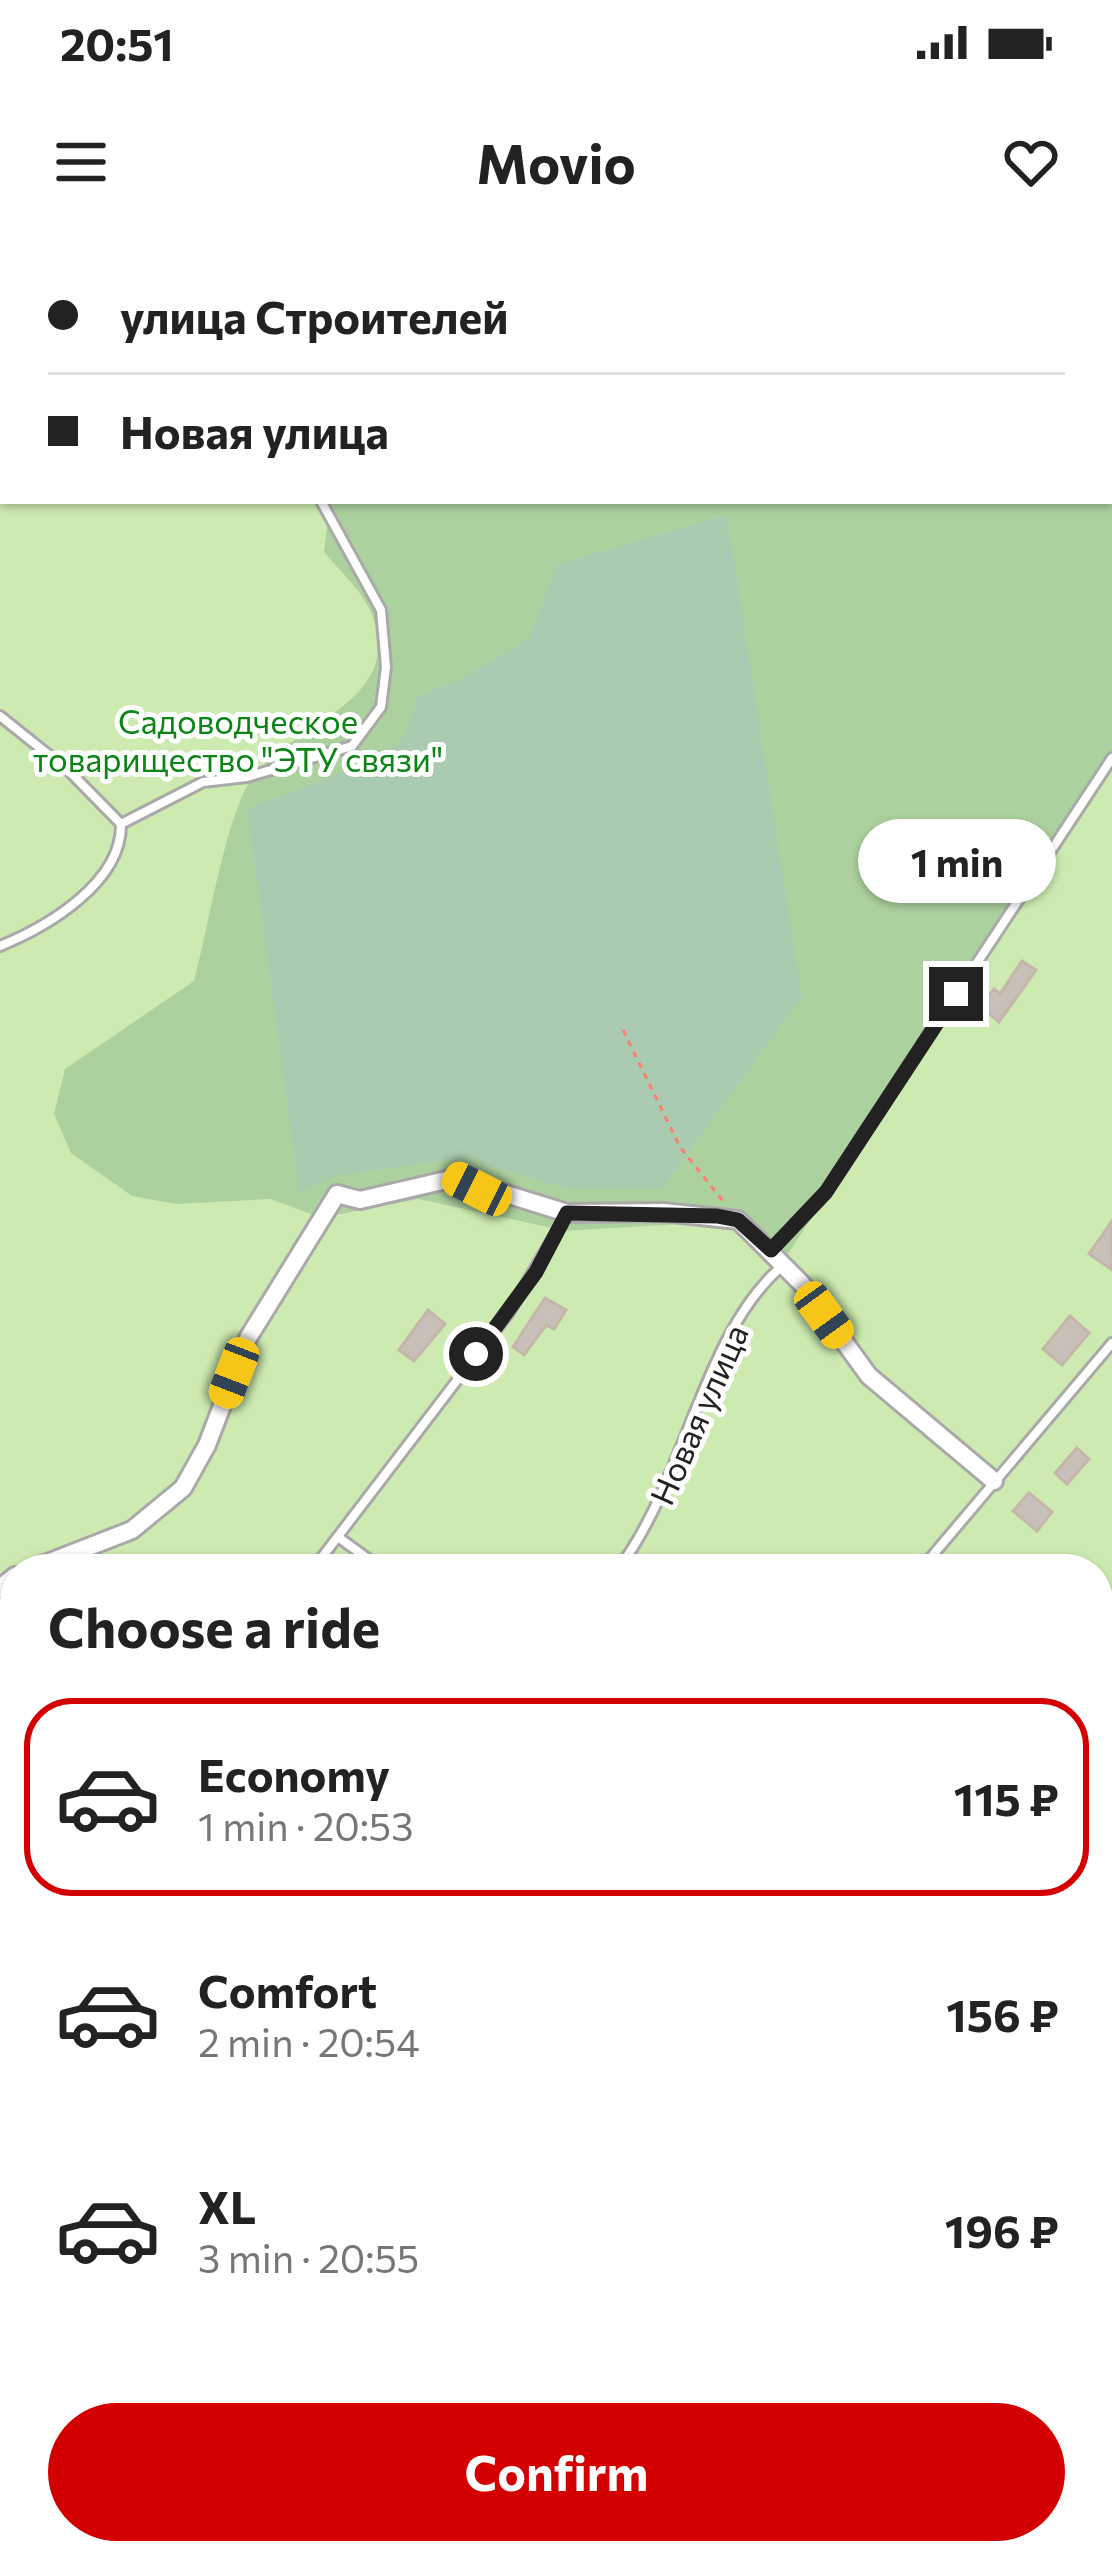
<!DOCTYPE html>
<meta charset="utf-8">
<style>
:root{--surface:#fff;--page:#f6f6f6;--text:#222;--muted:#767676;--line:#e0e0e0;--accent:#d40000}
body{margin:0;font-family:Commissioner,sans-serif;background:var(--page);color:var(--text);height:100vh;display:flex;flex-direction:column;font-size:45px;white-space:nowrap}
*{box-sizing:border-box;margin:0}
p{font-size:39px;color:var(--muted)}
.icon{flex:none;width:66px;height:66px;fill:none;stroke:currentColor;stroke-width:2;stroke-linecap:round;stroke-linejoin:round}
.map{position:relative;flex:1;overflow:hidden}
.panel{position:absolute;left:0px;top:1314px;width:1113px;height:1011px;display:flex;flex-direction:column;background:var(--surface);border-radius:48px 48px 0 0;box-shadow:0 3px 9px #0004}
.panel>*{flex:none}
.guide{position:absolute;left:0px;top:0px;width:1113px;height:264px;box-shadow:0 3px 9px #0004;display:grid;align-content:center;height:264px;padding:0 48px;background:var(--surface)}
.end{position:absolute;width:54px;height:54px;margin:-27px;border:15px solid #222;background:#fff;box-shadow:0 0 0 6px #fff}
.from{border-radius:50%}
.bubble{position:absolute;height:84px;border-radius:42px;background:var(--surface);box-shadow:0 3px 9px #0004;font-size:39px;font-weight:700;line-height:84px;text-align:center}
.car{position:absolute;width:36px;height:72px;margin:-36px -18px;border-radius:15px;box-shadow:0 0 9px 3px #0007;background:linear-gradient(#f5c518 24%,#345 0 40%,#f5c518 0 76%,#345 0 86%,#f5c518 0)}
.guide b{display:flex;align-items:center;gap:42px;height:114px;font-size:45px}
.guide b+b{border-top:3px solid var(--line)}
.guide i{width:30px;height:30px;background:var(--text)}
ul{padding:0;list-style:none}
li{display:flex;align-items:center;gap:36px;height:198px;margin:0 24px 18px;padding:0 24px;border:6px solid transparent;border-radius:48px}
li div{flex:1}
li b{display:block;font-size:45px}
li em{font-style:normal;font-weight:700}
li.current{border-color:var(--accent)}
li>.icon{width:108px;height:108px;stroke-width:1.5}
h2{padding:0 48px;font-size:54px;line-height:144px}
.primary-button{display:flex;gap:24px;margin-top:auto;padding:24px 48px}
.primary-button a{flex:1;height:138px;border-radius:72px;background:var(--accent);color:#fff;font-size:48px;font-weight:700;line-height:138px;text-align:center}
.status{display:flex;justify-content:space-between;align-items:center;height:84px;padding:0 60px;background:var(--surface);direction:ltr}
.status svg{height:33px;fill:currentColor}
header{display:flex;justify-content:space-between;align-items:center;height:156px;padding:0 48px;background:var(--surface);font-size:54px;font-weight:700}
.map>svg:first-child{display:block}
</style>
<div class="status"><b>20:51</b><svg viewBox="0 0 49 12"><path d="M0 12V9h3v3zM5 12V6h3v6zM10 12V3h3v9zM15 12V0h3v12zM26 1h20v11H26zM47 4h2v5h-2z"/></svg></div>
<header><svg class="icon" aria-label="menu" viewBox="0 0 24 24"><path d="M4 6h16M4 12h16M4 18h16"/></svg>Movio<svg class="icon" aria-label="heart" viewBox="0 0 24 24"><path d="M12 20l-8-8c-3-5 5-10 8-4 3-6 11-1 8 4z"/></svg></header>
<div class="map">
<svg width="1112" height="2323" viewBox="0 0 1112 2323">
<rect width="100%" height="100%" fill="#f2efe9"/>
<path fill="#cdebb0" d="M0,0H233L3,3V261H381L509,403L323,978L418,959L565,991L717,982L1112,517V2323H565L522,2310H1098V1329H15V2153L0,2149Z"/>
<path fill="#add19e" d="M171,0H1112V517L788,1014L717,982L565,991L418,959L322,978L270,959L176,964L132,956L71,913L54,874L65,829L194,741C208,688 222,599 244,552C275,484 413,469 370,370C361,350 338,329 324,312L330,261H1110V3H165Z"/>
<path fill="#aacbaf" d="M727,275L802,757L662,949H568L480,923L476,916L335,936L299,953L247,569C277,556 389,519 401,500C409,488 413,469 418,456L461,439L529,398L557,324Z"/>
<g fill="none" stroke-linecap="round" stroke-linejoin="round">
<path stroke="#aad3df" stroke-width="6" d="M1098,1496L1112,1473
M652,2323L658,2310"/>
</g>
<path fill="#c7bfb8" stroke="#c4b6ab" stroke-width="3" d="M1022,721L1036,730L999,782L980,766L994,749L1000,754Z
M1112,981V1030L1089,1014Z
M545,1058L566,1070L554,1089L546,1085L524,1115L513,1107Z
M428,1070L445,1084L414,1121L399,1110Z
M1070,1076L1089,1093L1062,1125L1043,1109Z
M1077,1208L1089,1219L1067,1244L1055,1233Z
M1029,1253L1052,1272L1037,1291L1013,1271Z"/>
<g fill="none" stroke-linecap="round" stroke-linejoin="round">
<g stroke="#a9a9a9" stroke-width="14">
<path id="service" d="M232,3L233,0
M0,476L70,532L121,584
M121,584L203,542L247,537L352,506L381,467L386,427L381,370L321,261
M0,706C49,686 122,642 121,584
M772,1009L826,952L1112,518
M338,1297L382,1329
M313,1329L510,1071L567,974
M618,1329C685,1242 703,1094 781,1027
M921,1329L1112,1103
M1098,1922L1112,1897
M0,2187L15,2193
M352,2310L398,2323"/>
</g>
<g stroke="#a9a9a9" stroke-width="22">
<path id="minor" d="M32,1329L132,1290L183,1248L207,1205L248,1098L337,954L360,960L455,938L567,973L663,972L738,980L802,1044L869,1136L994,1241
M0,1348L15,1336
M0,1699L15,1724
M0,2107L15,2112
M963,2310L980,2323"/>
</g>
<path stroke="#fa8072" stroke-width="3" stroke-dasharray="6 6" stroke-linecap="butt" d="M623,790L680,907L722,960
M0,1375L15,1400"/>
<use href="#service" stroke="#fff" stroke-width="8"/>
<use href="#minor" stroke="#fff" stroke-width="16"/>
<path stroke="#707070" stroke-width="6" stroke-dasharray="24 24" stroke-linecap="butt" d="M0,2143L15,2148
M525,2310L566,2323"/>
</g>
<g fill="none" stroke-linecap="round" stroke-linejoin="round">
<path stroke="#222" stroke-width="15" d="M476,1114L536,1032L567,973L717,976L738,980L771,1010L826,952L956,754"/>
</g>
<g text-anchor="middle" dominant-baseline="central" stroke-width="10" stroke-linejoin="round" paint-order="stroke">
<g font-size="33" fill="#0c8416" stroke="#fff">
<text x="238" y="480">Садоводческое<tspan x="238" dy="38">товарищество "ЭТУ связи"</tspan></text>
</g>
<g font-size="33" fill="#222" stroke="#fff">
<text transform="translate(698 1174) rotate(-66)">Новая улица</text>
</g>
</g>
</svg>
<i class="end from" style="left:476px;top:1114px"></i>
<i class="end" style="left:956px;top:754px"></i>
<div class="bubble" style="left:858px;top:579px;width:198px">1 min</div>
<i class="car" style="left:477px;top:949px;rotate:297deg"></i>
<i class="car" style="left:824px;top:1075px;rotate:144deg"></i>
<i class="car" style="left:234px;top:1133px;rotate:201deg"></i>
<div class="guide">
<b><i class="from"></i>улица Строителей</b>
<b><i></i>Новая улица</b>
</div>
<section class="panel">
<h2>Choose a ride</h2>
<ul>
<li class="current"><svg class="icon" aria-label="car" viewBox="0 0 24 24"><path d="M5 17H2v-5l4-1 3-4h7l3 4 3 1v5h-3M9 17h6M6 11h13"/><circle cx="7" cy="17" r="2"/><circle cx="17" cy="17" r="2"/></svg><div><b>Economy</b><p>1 min · 20:53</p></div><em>115 ₽</em></li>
<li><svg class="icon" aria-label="car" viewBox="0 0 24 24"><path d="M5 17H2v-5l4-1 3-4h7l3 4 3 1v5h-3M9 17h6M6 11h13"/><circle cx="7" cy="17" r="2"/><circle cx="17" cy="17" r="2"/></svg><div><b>Comfort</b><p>2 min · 20:54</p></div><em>156 ₽</em></li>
<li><svg class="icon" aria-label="car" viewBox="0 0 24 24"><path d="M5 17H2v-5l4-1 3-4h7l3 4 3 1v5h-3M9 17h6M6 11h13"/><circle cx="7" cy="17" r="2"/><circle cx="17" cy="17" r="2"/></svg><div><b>XL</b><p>3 min · 20:55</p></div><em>196 ₽</em></li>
</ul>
<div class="primary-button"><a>Confirm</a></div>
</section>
</div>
